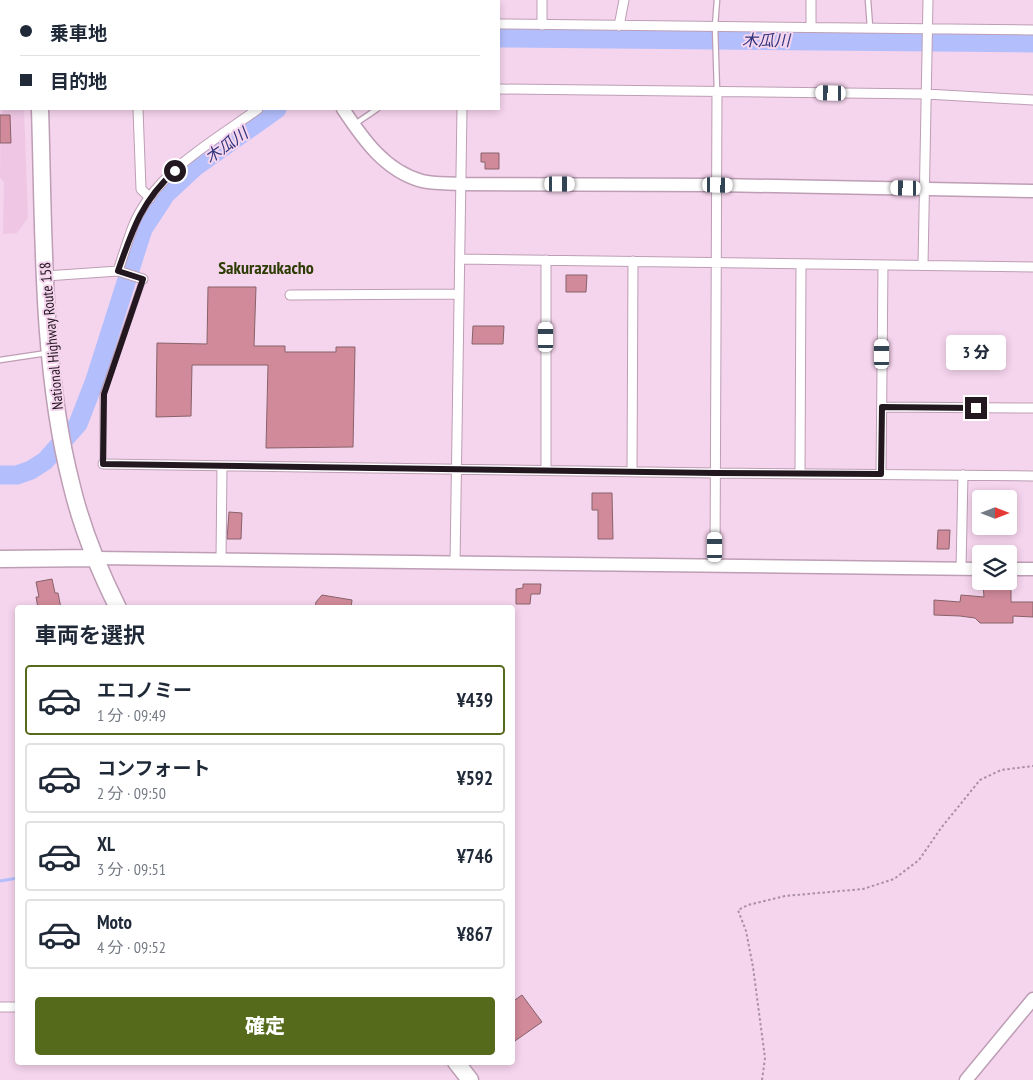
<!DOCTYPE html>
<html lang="ja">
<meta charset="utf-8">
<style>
:root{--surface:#fff;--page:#f6f6f7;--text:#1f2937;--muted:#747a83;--line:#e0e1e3;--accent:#556b1b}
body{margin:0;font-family:"PT Sans Narrow","Noto Sans JP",sans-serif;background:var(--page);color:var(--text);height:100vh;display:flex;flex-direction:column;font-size:19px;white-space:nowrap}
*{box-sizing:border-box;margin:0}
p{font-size:16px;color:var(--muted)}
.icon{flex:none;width:28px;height:28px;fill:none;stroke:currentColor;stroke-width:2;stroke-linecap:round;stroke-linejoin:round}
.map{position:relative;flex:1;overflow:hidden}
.details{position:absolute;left:15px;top:605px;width:500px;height:460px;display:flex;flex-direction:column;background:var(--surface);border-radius:5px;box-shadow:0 2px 8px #0003}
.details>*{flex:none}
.top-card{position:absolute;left:0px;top:0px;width:500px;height:110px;box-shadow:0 2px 8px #0003;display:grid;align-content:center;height:110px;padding:0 20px;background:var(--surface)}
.needle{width:32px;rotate:90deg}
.fabs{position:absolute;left:972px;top:490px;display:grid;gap:10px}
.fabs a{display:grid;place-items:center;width:45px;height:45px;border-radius:5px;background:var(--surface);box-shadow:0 2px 8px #0003;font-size:25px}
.end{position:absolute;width:22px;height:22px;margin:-11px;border:6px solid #231720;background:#fff;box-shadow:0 0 0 2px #fff}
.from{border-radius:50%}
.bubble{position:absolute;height:35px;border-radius:5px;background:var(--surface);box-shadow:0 2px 8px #0003;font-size:16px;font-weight:800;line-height:35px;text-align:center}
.car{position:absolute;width:15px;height:30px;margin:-15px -8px;border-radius:6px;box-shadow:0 0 4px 1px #0007;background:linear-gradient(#fff 24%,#345 0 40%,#fff 0 76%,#345 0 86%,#fff 0)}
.top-card b{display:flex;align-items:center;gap:18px;height:48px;font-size:19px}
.top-card b+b{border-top:1px solid var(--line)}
.top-card i{width:12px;height:12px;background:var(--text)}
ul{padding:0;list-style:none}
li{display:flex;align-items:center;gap:15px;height:70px;margin:0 10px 8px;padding:0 10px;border:2px solid var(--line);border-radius:5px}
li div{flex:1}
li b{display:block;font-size:19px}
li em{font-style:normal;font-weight:800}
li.current{border-color:var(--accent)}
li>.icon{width:45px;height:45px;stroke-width:1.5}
h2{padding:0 20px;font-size:22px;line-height:60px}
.button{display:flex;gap:10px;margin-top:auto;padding:10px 20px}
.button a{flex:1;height:58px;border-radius:5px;background:var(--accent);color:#fff;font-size:20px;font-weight:800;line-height:58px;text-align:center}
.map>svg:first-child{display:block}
</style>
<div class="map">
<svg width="1033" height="1080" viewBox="0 0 1033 1080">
<rect width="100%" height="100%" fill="#f5d4ed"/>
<path fill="#efc7e4" d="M1,83V109H24L28,218L17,233L3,234L4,182L0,178Z"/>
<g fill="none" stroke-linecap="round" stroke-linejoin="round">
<path stroke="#b3bffd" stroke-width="3" d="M0,881L18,878"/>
<path stroke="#b3bffd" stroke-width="19" d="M499,38L1033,43
M0,475H17L31,470L45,461L78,424L95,380L143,229L166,194L195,167L277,109"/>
</g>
<path fill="#d18a9a" stroke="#87626a" d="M0,115H10L11,143H0Z
M481,153H499V169H485V162H481Z
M566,275H587L586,292H566Z
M208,287H256L254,346H285V352H336V347H355L353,447L266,448L268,365H192L191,416L156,417L157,343L207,344Z
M473,326H504L503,344H472Z
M592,493H612L613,539H598V510H592Z
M229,512L242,513L241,539H227Z
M938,530H950L949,549H937Z
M52,579L55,593H58L61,608H38L36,597H39L36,582Z
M523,584H541L540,594H531L530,604H516V589L523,588Z
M983,584L995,585V588H1011V602H1033V617L1013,616V623H980L975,618L960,616L934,615V600L960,602L961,595L984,597Z
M322,595L352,600L351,608H315L316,602Z
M522,995L542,1022L512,1043V1002Z"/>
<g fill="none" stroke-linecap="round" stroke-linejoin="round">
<g stroke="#bd9eb5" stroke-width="7">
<path id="lane" d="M868,0L870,27
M717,91L715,26L717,0
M355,124L377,109
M0,360L47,353
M103,464V394L143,279"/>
</g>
<g stroke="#bd9eb5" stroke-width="11">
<path id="street" d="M542,0V25
M811,0V27
M383,1V0
M463,1V0
M499,24L1033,30
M619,26L624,0
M499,89L926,94L1033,100
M138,109L141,189L150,198
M460,259L1033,267
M546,260V470
M923,265L928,0
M118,271C123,256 128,239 134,224C157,171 214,141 258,109
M46,276L118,271L143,279
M290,295L459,294
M882,407L1033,408
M103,464L715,473L1033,476
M632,472L633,261
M800,474L801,264
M881,474L883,265
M221,560L222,466
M455,563L462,109
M715,566L717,91
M961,569L963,475
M0,1007H18"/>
</g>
<g stroke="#bd9eb5" stroke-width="15">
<path id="secondary" d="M268,0L269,1
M111,1L113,0
M0,77H1
M343,109C363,139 385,171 422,181C434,184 448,183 461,184L718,185L1033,191
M95,558L981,569
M1009,569H1033
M966,1080L1033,999"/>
</g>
<g stroke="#bd9eb5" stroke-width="19">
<path id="highway" d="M36,0V1
M40,109C44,231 41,365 71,483C81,526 98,568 118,608
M0,559L95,558
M456,1062L470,1080"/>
</g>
<path stroke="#a990a3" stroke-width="2" stroke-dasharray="2.5 2.5" stroke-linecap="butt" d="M762,1080L765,1058L753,967L746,931L738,910L748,905L785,896L863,889L894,879L919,860L941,828L980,780L1001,770L1033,766"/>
<use href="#lane" stroke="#fff" stroke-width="4.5"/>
<use href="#street" stroke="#fff" stroke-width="9"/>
<use href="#secondary" stroke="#fff" stroke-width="12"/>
<use href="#highway" stroke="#fff" stroke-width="16"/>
</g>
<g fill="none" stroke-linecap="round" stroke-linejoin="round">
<path stroke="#231720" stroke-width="6" d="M175,171C142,200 132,231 118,271L143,279L104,394L103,464L716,473L881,474L882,407L976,408"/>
</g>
<g text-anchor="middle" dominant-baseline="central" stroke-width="4" stroke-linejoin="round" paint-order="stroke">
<g font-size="15" fill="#231720" stroke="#f5d4ed">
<text transform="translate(51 336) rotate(-95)">National Highway Route 158</text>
</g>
<g font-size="16" font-style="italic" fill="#30357c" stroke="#f5d4ed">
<text x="766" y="40">木瓜川</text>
<text transform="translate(226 145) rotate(-35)">木瓜川</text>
</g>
<g font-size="18" font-weight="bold" fill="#2d3c02" stroke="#f5d4ed">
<text x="266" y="267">Sakurazukacho</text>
</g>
</g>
</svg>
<div class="fabs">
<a><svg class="needle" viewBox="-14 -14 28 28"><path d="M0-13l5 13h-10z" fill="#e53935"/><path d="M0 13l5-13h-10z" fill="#747a83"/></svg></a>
<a><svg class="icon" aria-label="layers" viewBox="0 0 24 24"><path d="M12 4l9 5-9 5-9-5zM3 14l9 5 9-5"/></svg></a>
</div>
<i class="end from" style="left:175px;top:171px"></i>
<i class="end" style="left:976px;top:408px"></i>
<div class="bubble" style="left:946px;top:335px;width:60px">3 分</div>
<i class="car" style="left:831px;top:93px;rotate:271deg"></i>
<i class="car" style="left:560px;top:184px;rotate:90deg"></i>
<i class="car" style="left:718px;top:185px;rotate:91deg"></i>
<i class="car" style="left:906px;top:188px;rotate:271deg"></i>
<i class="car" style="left:546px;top:337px;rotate:0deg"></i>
<i class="car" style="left:882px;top:354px;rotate:0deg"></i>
<i class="car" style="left:715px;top:547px;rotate:0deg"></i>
<div class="top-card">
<b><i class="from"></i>乗車地</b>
<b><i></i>目的地</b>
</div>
<section class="details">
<h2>車両を選択</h2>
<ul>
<li class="current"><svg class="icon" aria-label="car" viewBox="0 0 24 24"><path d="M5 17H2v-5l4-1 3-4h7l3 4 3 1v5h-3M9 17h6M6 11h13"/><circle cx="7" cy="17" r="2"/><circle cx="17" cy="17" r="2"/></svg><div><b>エコノミー</b><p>1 分 · 09:49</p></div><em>¥439</em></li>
<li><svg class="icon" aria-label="car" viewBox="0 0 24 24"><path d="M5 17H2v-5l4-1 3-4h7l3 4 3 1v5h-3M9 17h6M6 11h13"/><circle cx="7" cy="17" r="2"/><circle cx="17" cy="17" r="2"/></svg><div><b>コンフォート</b><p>2 分 · 09:50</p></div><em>¥592</em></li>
<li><svg class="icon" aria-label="car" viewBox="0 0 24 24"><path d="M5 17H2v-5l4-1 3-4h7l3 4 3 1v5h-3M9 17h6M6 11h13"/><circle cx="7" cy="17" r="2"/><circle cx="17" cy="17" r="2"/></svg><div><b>XL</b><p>3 分 · 09:51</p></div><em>¥746</em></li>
<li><svg class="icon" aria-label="car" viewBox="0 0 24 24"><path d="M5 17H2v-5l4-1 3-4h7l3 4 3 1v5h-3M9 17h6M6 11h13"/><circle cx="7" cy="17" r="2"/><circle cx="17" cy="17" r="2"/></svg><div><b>Moto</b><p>4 分 · 09:52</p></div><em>¥867</em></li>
</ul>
<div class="button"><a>確定</a></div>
</section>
</div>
